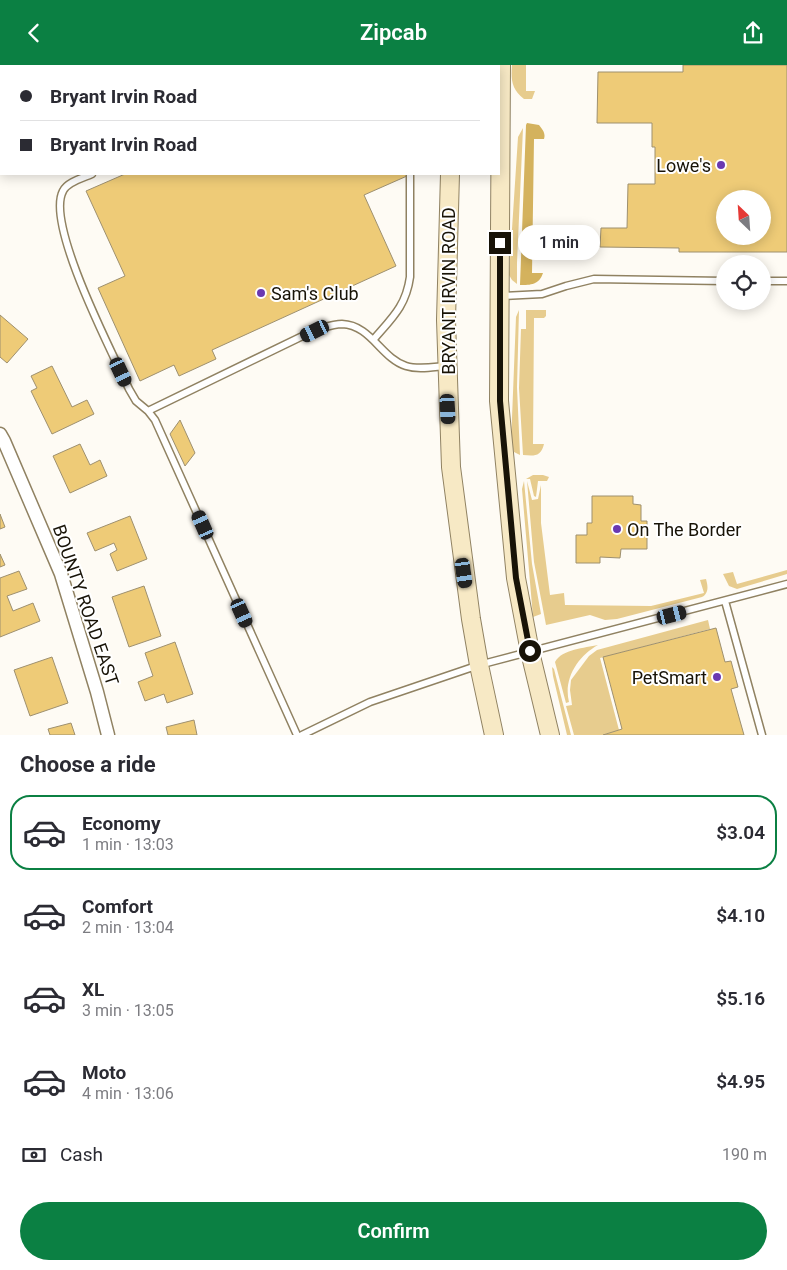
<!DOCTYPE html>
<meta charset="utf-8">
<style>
:root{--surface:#fff;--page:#f2f2f3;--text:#2b2b33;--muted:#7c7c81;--line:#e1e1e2;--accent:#0b8043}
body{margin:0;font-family:Roboto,sans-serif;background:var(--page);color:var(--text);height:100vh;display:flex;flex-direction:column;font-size:19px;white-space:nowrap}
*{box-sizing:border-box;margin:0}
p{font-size:16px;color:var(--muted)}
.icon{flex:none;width:28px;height:28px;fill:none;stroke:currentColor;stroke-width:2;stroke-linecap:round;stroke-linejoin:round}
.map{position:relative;height:670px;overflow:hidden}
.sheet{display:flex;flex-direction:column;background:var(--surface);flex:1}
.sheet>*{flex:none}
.top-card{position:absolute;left:0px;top:0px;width:500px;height:110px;box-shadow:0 2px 12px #0003;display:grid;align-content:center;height:110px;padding:0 20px;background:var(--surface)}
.needle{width:32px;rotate:335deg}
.controls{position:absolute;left:716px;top:125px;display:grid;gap:10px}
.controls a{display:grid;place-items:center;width:55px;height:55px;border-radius:50%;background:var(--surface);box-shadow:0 2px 12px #0003;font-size:25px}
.end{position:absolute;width:22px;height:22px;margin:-11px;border:6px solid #181307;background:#fff;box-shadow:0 0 0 2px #fff}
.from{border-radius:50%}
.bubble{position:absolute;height:35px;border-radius:18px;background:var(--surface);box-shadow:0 2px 12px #0003;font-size:16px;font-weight:600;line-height:35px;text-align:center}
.car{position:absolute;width:15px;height:30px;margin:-15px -8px;border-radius:6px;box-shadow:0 0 4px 1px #0007;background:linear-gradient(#222 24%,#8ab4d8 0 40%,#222 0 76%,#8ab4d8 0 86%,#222 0)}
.top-card b{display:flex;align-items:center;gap:18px;height:48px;font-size:19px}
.top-card b+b{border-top:1px solid var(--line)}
.top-card i{width:12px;height:12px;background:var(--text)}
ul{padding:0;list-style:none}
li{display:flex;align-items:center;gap:15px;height:75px;margin:0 10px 8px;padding:0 10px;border:2px solid transparent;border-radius:20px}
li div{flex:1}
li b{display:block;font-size:19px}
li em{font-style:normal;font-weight:600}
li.active{border-color:var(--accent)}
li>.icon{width:45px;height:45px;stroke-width:1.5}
h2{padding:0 20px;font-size:22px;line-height:60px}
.pay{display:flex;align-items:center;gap:12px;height:55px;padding:0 20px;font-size:19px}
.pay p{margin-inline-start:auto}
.primary-button{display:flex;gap:10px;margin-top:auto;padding:10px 20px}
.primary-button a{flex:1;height:58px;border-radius:30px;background:var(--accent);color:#fff;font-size:20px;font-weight:600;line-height:58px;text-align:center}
header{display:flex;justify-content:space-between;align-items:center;height:65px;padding:0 20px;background:var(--accent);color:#fff;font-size:22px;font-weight:600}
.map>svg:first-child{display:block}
</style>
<header><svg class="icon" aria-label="back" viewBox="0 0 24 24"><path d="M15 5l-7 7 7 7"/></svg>Zipcab<svg class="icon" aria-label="share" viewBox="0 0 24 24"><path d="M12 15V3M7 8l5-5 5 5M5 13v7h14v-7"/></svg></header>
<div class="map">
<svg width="787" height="670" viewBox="0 0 787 670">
<rect width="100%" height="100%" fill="#fefbf4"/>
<path fill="#e7cc8e" d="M512,0H526V26H535L532,34H524C511,24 511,14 512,0Z
M523,63L517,198V219L512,215L509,210L518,72Z
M519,245L517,322L520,390L514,387L511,378L516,252Z
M526,245H546V251L544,253H534L533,379H544C541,392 534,391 523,390L519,323L521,264H526Z
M533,410H543L549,412L547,416H538L536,432L534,431L530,414H526Z
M524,416L532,499L541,549L533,552L522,424Z
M527,416L532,435L538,434L541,420V458L550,530L564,528L565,540L651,541L704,528L700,515L706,514C708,521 709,528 702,532L617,554L605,555L590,550L546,560L534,497Z
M787,505V509L737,524L729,521L723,509L733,507L737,519Z
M708,555L710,564L600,593L619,665L603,670H574L566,641L572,640L570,625L571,615L589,591L597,585Z
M598,580C578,591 563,614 569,637L566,638L555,597C562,584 585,583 598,580Z
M552,602L554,604L571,670H567L553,611Z"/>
<path fill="#d4b25d" d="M527,58L539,60C542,64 546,68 544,74H534L532,208H543C539,220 531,220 520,220L526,60Z"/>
<path fill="#eecb77" stroke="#9e906f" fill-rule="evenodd" d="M683,0H787V187H679V183L600,182L601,163H627L628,119H655V82H652V58H597L598,7H683ZM725,134H762V171H725Z
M125,109H406L407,111L364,130L396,201L212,285L216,294L179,311L174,300L140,316L98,223L125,211L86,126Z
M0,250L28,274L7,298L0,292Z
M52,301L72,342L87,335L94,349L52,369L31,326L37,323L31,311Z
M180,355L195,388L185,401L170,369Z
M80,379L90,400L100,395L107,411L70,428L53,391Z
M592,431H633V439L641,440V456H647V484H621L620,493L600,492V498H576V470H587V458H592Z
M0,449L5,462L0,464Z
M130,451L147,494L117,506L110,489L117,485L114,478L95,486L87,468Z
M0,489L5,500L0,502Z
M19,506L27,524L7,531L13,546L33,538L40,556L0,572V513Z
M144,521L161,571L129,582L112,532Z
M716,563L725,597L731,596L738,622L731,624L744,670H603L622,664L603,592Z
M175,577L193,629L167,638L164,629L145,636L138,617L153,611L145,588Z
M52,592L68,638L30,651L14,605Z
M194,655L197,670H168L166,662Z
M71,658L75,670H50L48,664Z"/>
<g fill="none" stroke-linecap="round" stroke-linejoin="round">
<g stroke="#908262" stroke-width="9">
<path id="service" d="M394,0L395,1
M304,1L306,0
M92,109C83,113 67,117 63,126C45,159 113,289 129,324L136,336L148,346L315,265C323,263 333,259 342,259C371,260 381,293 406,301C418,305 433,302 446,301
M762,216H787
M502,231L542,229L566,221L594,214L725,216
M374,274C392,253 406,241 410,212V109
M148,346L155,355L297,670
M725,536L762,670
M302,670L370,637L479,600L787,519"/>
</g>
<g stroke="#908262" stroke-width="15">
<path id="minor" d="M0,369L4,376L61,509L97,627L108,670"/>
</g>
<g stroke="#908262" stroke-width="20">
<path id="secondary" d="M501,0L499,336L516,513L530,587L550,670
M454,1V0
M450,109L446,255L451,402L471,554L479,600L494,670"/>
</g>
<use href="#service" stroke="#fff" stroke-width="6"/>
<use href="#minor" stroke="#fff" stroke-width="12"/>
<use href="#secondary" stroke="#f7e9c5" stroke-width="18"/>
</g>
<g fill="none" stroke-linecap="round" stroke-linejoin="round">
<path stroke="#181307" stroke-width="6" d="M500,178V336L516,513L530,586"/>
</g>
<g fill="#6a39b1" stroke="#fff" stroke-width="2">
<circle cx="721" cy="100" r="5"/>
<circle cx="261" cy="228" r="5"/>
<circle cx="617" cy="464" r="5"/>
<circle cx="717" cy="612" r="5"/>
</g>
<g text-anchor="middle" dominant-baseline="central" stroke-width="4" stroke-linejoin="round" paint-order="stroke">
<g font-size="18" fill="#181307" stroke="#fff" text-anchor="end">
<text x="711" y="100">Lowe's</text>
<text x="271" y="228" text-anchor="start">Sam's Club</text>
<text x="627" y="464" text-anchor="start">On The Border</text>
<text x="707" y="612">PetSmart</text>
</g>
<g font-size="18" fill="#181307" stroke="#fff">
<text transform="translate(448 226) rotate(-90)">BRYANT IRVIN ROAD</text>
<text transform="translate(86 540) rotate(71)">BOUNTY ROAD EAST</text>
</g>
</g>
</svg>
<div class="controls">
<a><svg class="needle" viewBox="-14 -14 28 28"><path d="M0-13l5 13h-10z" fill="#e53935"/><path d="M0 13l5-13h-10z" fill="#7c7c81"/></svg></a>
<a><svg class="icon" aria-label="locate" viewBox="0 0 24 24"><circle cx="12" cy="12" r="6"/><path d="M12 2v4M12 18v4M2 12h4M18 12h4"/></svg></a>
</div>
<i class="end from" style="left:530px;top:586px"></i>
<i class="end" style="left:500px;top:178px"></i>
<div class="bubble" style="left:518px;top:160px;width:82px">1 min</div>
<i class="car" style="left:315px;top:266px;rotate:244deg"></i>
<i class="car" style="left:121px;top:307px;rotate:155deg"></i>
<i class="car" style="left:448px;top:344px;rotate:177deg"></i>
<i class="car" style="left:203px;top:460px;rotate:336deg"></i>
<i class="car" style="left:464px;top:508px;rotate:172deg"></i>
<i class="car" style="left:242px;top:548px;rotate:156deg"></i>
<i class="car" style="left:672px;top:550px;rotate:76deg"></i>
<div class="top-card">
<b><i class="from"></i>Bryant Irvin Road</b>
<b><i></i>Bryant Irvin Road</b>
</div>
</div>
<section class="sheet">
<h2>Choose a ride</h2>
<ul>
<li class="active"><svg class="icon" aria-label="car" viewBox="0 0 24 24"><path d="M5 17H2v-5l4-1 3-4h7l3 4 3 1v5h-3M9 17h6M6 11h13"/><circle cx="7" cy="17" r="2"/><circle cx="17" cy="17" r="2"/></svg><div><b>Economy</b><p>1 min · 13:03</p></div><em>$3.04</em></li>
<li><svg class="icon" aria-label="car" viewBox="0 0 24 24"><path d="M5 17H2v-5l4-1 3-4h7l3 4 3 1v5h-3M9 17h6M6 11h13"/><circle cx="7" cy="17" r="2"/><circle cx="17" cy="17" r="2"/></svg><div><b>Comfort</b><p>2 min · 13:04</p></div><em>$4.10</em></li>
<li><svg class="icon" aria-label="car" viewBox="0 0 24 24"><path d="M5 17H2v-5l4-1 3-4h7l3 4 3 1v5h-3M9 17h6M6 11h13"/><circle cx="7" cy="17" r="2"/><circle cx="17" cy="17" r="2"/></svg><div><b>XL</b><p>3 min · 13:05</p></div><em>$5.16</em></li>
<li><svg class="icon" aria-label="car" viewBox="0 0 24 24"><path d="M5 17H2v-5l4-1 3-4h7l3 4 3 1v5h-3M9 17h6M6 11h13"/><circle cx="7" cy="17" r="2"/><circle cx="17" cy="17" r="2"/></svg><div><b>Moto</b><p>4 min · 13:06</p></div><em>$4.95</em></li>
</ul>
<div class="pay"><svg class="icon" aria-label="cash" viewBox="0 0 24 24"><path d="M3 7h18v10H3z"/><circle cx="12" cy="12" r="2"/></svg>Cash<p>190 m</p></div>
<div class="primary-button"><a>Confirm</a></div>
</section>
